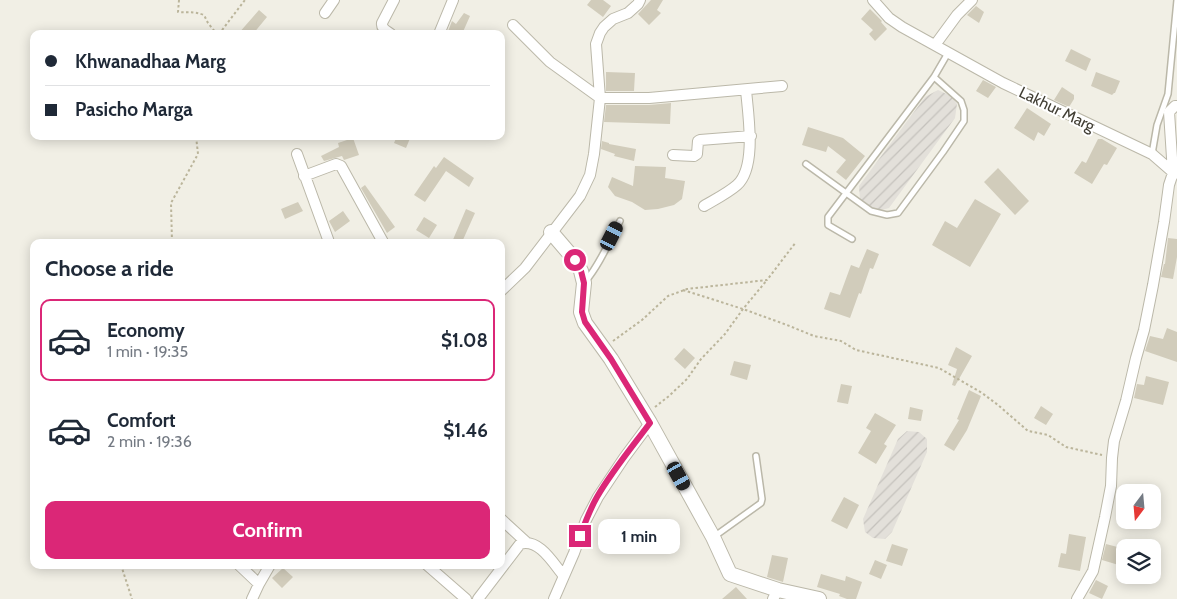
<!DOCTYPE html>
<meta charset="utf-8">
<style>
:root{--surface:#fff;--page:#f6f6f7;--text:#1f2937;--muted:#747a83;--line:#e0e1e3;--accent:#db2777}
body{margin:0;font-family:Cabin,sans-serif;background:var(--page);color:var(--text);height:100vh;display:flex;flex-direction:column;font-size:19px;white-space:nowrap}
*{box-sizing:border-box;margin:0}
p{font-size:16px;color:var(--muted)}
.icon{flex:none;width:28px;height:28px;fill:none;stroke:currentColor;stroke-width:2;stroke-linecap:round;stroke-linejoin:round}
.map{position:relative;flex:1;overflow:hidden}
.panel{position:absolute;left:30px;top:239px;width:475px;height:330px;display:flex;flex-direction:column;background:var(--surface);border-radius:10px;box-shadow:0 2px 12px #0003}
.panel>*{flex:none}
.guide{position:absolute;left:30px;top:30px;width:475px;height:110px;border-radius:10px;box-shadow:0 2px 12px #0003;display:grid;align-content:center;height:110px;padding:0 15px;background:var(--surface)}
.needle{width:32px;rotate:196deg}
.fabs{position:absolute;left:1116px;top:484px;display:grid;gap:10px}
.fabs a{display:grid;place-items:center;width:45px;height:45px;border-radius:10px;background:var(--surface);box-shadow:0 2px 12px #0003;font-size:25px}
.end{position:absolute;width:22px;height:22px;margin:-11px;border:6px solid #db2777;background:#fff;box-shadow:0 0 0 2px #fff}
.from{border-radius:50%}
.bubble{position:absolute;height:35px;border-radius:10px;background:var(--surface);box-shadow:0 2px 12px #0003;font-size:16px;font-weight:700;line-height:35px;text-align:center}
.car{position:absolute;width:15px;height:30px;margin:-15px -8px;border-radius:6px;box-shadow:0 0 4px 1px #0007;background:linear-gradient(#222 24%,#8ab4d8 0 40%,#222 0 76%,#8ab4d8 0 86%,#222 0)}
.guide b{display:flex;align-items:center;gap:18px;height:48px;font-size:19px}
.guide b+b{border-top:1px solid var(--line)}
.guide i{width:12px;height:12px;background:var(--text)}
ul{padding:0;list-style:none}
li{display:flex;align-items:center;gap:15px;height:82px;margin:0 10px 8px;padding:0 5px;border:2px solid transparent;border-radius:10px}
li div{flex:1}
li b{display:block;font-size:19px}
li em{font-style:normal;font-weight:700}
li.on{border-color:var(--accent)}
li>.icon{width:45px;height:45px;stroke-width:1.5}
h2{padding:0 15px;font-size:22px;line-height:60px}
.cta{display:flex;gap:10px;margin-top:auto;padding:10px 15px}
.cta a{flex:1;height:58px;border-radius:10px;background:var(--accent);color:#fff;font-size:20px;font-weight:700;line-height:58px;text-align:center}
.map>svg:first-child{display:block}
</style>
<div class="map">
<svg width="1177" height="599" viewBox="0 0 1177 599">
<defs>
<pattern id="industrial-furrows" width="10" height="10" patternUnits="userSpaceOnUse" patternTransform="scale(1.25)"><rect width="10" height="10" fill="#e3e0da"/><path d="M-1 1l2-2M0 10L10 0M9 11l2-2" fill="none" stroke="#c4c1bc"/></pattern>
</defs>
<rect width="100%" height="100%" fill="#f1efe5"/>
<path fill="url(#industrial-furrows)" d="M938,90L951,96L957,104L955,118L889,208L878,211L868,208L860,200L859,186L925,97Z
M907,431L919,432L927,439V452L892,532L885,539L873,538L865,532L863,519L898,439Z"/>
<path fill="#d1ccbb" d="M591,0H603L611,6L603,17L587,5Z
M651,0H663L657,10L661,13L649,25L638,14Z
M976,6L984,12L979,23L967,15Z
M870,9L882,21L881,22L887,29L875,41L869,34L873,30L861,19Z
M259,10L267,17L253,34H238Z
M464,13L470,16L462,34H447L452,21L456,24Z
M1071,49L1091,59L1086,71L1065,61Z
M606,72L635,73L634,91H606Z
M1096,72L1120,81L1115,93H1114L1112,95L1091,86Z
M983,80L996,87L988,98L976,91Z
M1062,87L1074,95V99L1069,107L1054,100Z
M671,103L670,124L604,122L606,105H649Z
M1027,108L1051,124L1044,136L1038,132L1034,141L1014,128Z
M808,127L843,138L865,156L846,180L836,172L846,160L828,146L826,152L802,145Z
M397,136H411L406,148L394,143Z
M353,138L359,155L344,160L342,156L324,161L321,156L339,147L338,143Z
M1098,139H1102L1117,148L1107,165L1104,164L1092,184L1074,173L1082,161L1086,163Z
M602,141L609,143V144L636,149L634,161L614,156L615,154L601,149Z
M444,157L474,178L469,187L446,171L425,202L414,195L434,166L436,168Z
M635,166L666,167L665,178L685,181L682,199L674,205L658,209L645,210L632,202L615,196L608,187L612,177L633,186Z
M998,168L1029,201L1015,215L984,182Z
M365,185L395,227L387,233L361,188Z
M975,199L1001,214L970,267L932,245L945,221L957,228Z
M298,202L303,211L285,219L281,209Z
M466,209L475,213L462,242H452Z
M343,211L350,221L335,232L329,221Z
M424,217L437,225L429,238L416,230Z
M1168,238L1177,239V257L1173,279L1161,277L1164,264H1165Z
M867,249L879,254L873,269L870,268L861,294L859,293L850,318L824,309L830,292L840,295L851,265L859,268Z
M1167,328L1177,332V362L1145,351L1150,336L1163,339Z
M956,347L972,356L955,386L952,385L957,369L948,365Z
M684,348L695,358L685,369L674,359Z
M734,361L751,365L747,380L730,375Z
M1146,376L1169,382L1163,405L1134,398L1137,384L1144,385Z
M841,384L852,386L848,404L837,402Z
M969,390L981,396L967,430L954,451L944,445L959,420L957,419Z
M1041,406L1053,414L1046,425L1034,418Z
M910,407L923,410L921,421L908,419Z
M875,413L896,425L884,444L887,446L876,464L858,453L871,431L866,428Z
M844,497L859,505L847,529L831,521Z
M1069,534L1086,537L1080,571L1058,567L1061,553L1066,554Z
M892,544L908,549L902,566L886,561Z
M1106,544L1125,549V557L1122,566L1102,560Z
M772,555L788,558L783,582L767,577Z
M875,560L887,565L881,579L869,574Z
M283,568L293,577L282,588L272,578Z
M821,574L845,581L846,576L862,582L856,599H847L839,596L840,594L817,587Z
M1096,580L1108,586L1102,599L1089,593Z
M736,587L747,599H722Z"/>
<g fill="none" stroke-linecap="round" stroke-linejoin="round">
<g stroke="#bbb8a9" stroke-width="8">
<path id="service" d="M1152,154L1157,125L1168,94L1177,0
M806,164L871,211L887,215L898,213L943,152L964,121V110L961,101L934,77
M852,239L828,225V217L934,77L948,53
M585,282C600,264 609,242 620,221
M715,536L761,503L762,499L756,456"/>
</g>
<g stroke="#bbb8a9" stroke-width="12">
<path id="minor" d="M873,0L889,18L902,27L1003,83L1152,154L1175,174
M325,13L334,0
M513,25L550,62L600,98H649L782,86
M391,34C387,31 381,29 382,23L394,0
M439,34L453,0
M935,45L957,15L972,0
M297,154L329,242
M673,155L694,156L697,154L698,141L700,140L751,136
M304,176L336,164L341,166L383,242
M704,206C714,200 728,193 737,185C757,167 748,114 746,90
M501,291L525,268L580,196L590,175L594,154L600,98L596,44L600,33L604,27L613,19L628,13L638,4L640,0
M501,519L526,542
M239,565L259,584
M427,565L466,599
M252,599L259,584L270,565
M478,599L520,544C539,538 553,563 563,575
M554,599L574,553L586,520L598,497L624,458L650,423
M773,599L778,590
M1077,599L1093,571L1105,517L1111,486L1112,458L1114,441L1126,401L1136,358L1144,330L1153,285L1164,222L1169,185L1173,173L1169,112L1175,106H1177"/>
</g>
<g stroke="#bbb8a9" stroke-width="16">
<path id="tertiary" d="M551,232L575,260L581,271L584,283L581,312L585,323L611,359L650,423L713,537L730,574L778,590L819,599"/>
</g>
<path stroke="#bbb59b" stroke-width="2" stroke-dasharray="2.5 2.5" stroke-linecap="butt" d="M179,0L178,12C189,13 193,11 204,15L208,23L216,33
M219,34L245,0
M172,242L171,203L198,154L196,136
M683,290L743,309L787,325L814,336L841,341L856,350L939,368L982,393L998,405L1028,431L1048,435L1066,447L1102,455
M613,341L642,320L668,296L687,289L767,280L796,242
M655,407L669,396L687,379L701,359L725,334L743,309L767,280
M121,565L132,599"/>
<use href="#service" stroke="#fff" stroke-width="5"/>
<use href="#minor" stroke="#fff" stroke-width="10"/>
<use href="#tertiary" stroke="#fff" stroke-width="14"/>
</g>
<g fill="none" stroke-linecap="round" stroke-linejoin="round">
<path stroke="#db2777" stroke-width="6" d="M575,260L581,271L584,283L582,312L585,322L611,359L650,423C632,447 612,471 597,497C590,509 585,523 580,536"/>
</g>
<g text-anchor="middle" dominant-baseline="central" stroke-width="4" stroke-linejoin="round" paint-order="stroke">
<g font-size="16" fill="#423f35" stroke="#fff">
<text transform="translate(1057 109) rotate(26)">Lakhur Marg</text>
</g>
</g>
</svg>
<div class="fabs">
<a><svg class="needle" viewBox="-14 -14 28 28"><path d="M0-13l5 13h-10z" fill="#e53935"/><path d="M0 13l5-13h-10z" fill="#747a83"/></svg></a>
<a><svg class="icon" aria-label="layers" viewBox="0 0 24 24"><path d="M12 4l9 5-9 5-9-5zM3 14l9 5 9-5"/></svg></a>
</div>
<i class="end from" style="left:575px;top:260px"></i>
<i class="end" style="left:580px;top:536px"></i>
<div class="bubble" style="left:598px;top:519px;width:82px">1 min</div>
<i class="car" style="left:612px;top:236px;rotate:27deg"></i>
<i class="car" style="left:679px;top:476px;rotate:151deg"></i>
<div class="guide">
<b><i class="from"></i>Khwanadhaa Marg</b>
<b><i></i>Pasicho Marga</b>
</div>
<section class="panel">
<h2>Choose a ride</h2>
<ul>
<li class="on"><svg class="icon" aria-label="car" viewBox="0 0 24 24"><path d="M5 17H2v-5l4-1 3-4h7l3 4 3 1v5h-3M9 17h6M6 11h13"/><circle cx="7" cy="17" r="2"/><circle cx="17" cy="17" r="2"/></svg><div><b>Economy</b><p>1 min · 19:35</p></div><em>$1.08</em></li>
<li><svg class="icon" aria-label="car" viewBox="0 0 24 24"><path d="M5 17H2v-5l4-1 3-4h7l3 4 3 1v5h-3M9 17h6M6 11h13"/><circle cx="7" cy="17" r="2"/><circle cx="17" cy="17" r="2"/></svg><div><b>Comfort</b><p>2 min · 19:36</p></div><em>$1.46</em></li>
</ul>
<div class="cta"><a>Confirm</a></div>
</section>
</div>
